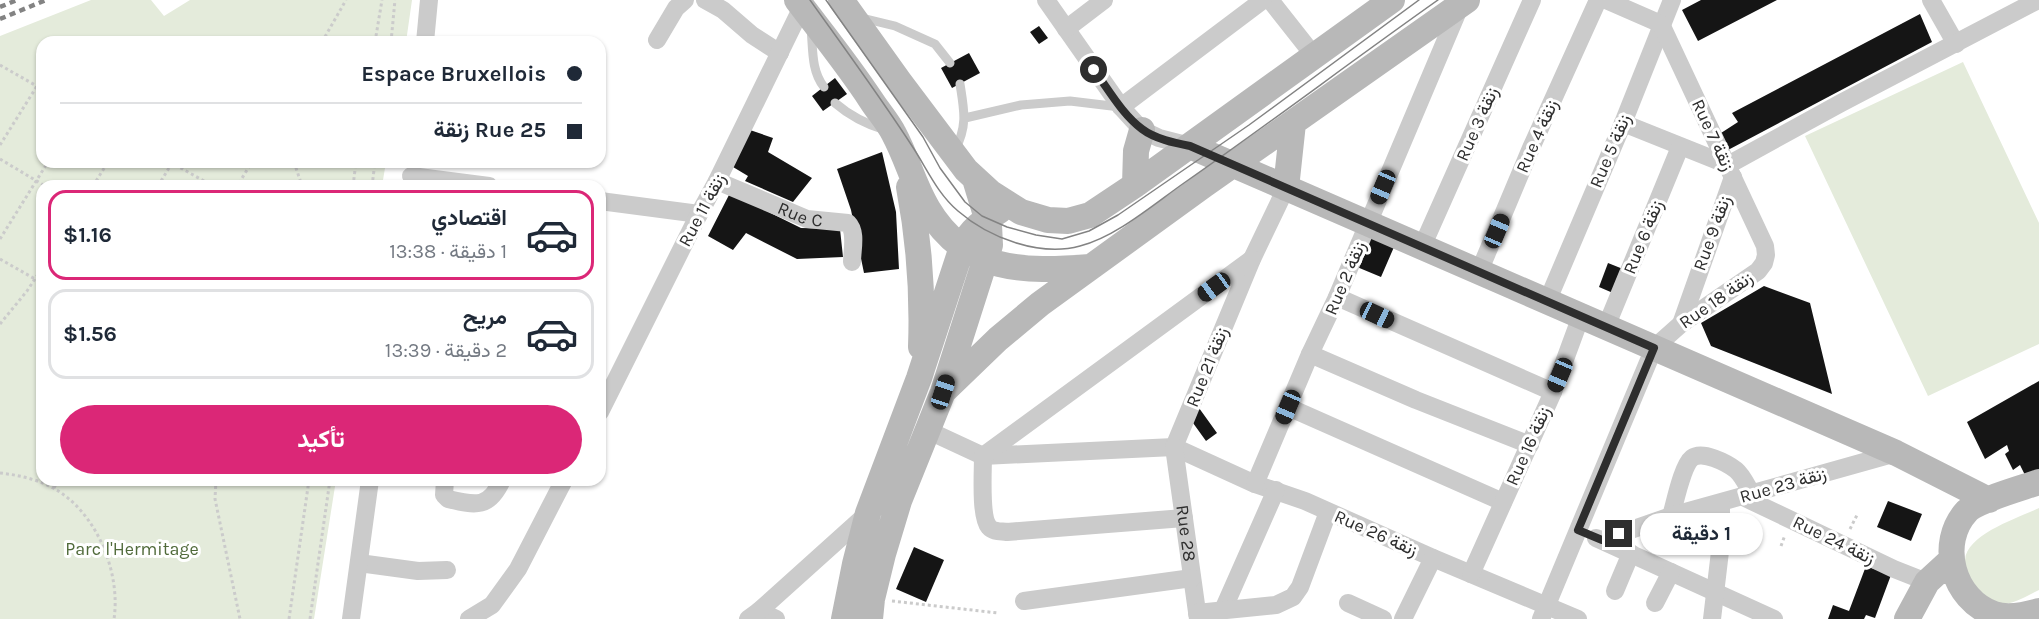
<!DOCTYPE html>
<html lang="ar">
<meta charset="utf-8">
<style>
:root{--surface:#fff;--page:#f2f2f3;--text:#1f2937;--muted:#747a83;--line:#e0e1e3;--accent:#db2777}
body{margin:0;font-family:Karla,Vazirmatn,sans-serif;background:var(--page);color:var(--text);direction:rtl;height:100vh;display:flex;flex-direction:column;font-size:22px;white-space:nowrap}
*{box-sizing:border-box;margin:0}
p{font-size:20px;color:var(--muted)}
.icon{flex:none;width:33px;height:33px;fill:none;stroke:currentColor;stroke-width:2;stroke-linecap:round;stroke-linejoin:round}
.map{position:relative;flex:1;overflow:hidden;direction:ltr}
.drawer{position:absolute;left:36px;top:180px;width:570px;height:306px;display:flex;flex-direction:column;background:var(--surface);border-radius:18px;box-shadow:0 2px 4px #0004;direction:rtl}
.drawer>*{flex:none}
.guide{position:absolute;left:36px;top:36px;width:570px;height:132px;border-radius:18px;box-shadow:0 2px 4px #0004;direction:rtl;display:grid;align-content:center;height:132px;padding:0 24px;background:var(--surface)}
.end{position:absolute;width:27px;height:27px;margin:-14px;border:8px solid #2e2e2e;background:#fff;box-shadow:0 0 0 3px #fff}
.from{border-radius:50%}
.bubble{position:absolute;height:42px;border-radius:21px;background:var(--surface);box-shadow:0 2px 4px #0004;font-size:20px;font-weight:700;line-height:42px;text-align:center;direction:rtl}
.car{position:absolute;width:18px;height:36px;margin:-18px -9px;border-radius:8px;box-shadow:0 0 4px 2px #0007;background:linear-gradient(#222 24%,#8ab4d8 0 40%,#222 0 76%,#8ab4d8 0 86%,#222 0)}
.guide b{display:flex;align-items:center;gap:21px;height:57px;font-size:22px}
.guide b+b{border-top:2px solid var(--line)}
.guide i{width:15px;height:15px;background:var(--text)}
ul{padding:10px 0 0;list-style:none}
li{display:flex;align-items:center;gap:18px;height:90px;margin:0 12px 9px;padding:0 12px;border:3px solid var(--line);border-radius:18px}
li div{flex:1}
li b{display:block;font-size:22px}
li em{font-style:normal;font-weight:700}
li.current{border-color:var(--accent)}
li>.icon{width:54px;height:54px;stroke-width:1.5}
.primary-button{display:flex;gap:12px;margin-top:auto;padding:12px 24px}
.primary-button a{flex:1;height:69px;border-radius:36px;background:var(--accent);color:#fff;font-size:24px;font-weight:700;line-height:69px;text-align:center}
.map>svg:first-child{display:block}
</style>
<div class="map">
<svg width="2039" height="619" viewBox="0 0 2039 619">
<rect width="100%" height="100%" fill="#fff"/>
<path fill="#e4ebdb" d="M91,0H151L164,16L190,0H412L406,42H42V162H386L382,186H42V480H336L314,619H0V36Z
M1963,62L2039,223V344L1928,396L1805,136Z
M2039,508V590C2009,605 2009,608 1977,596C1973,586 1964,570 1965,560C1967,534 2018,518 2039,508Z"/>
<path fill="#151515" d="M1701,0H1777L1698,41L1682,10Z
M1920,14L1932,42L1728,150L1721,133L1738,122L1732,113Z
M1039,26L1048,38L1039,44L1030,32Z
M969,53L980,73L952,88L941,68Z
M835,78L847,94L823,111L812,96Z
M750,130L773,138L768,152L812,178L793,202L745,181L748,176L733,167Z
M882,152L896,212L899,269L864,273L851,210L837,169Z
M730,193L801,228L840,229L843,257L797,259L746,233L733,250L708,236Z
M1370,237L1394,247L1381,277L1357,267Z
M1608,263L1623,269L1613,293L1599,287Z
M1764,286L1810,303L1832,394L1711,346L1701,323Z
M2039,381V471L2026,477L2020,465L2013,470L2005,454L2009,451L2007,445L1985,459L1967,422Z
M1199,408L1217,433L1206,441L1188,416Z
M1888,501L1922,514L1911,541L1877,527Z
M914,547L944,560L926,602L896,589Z
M1866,566L1891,575L1875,618L1866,615L1864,619H1828L1833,605L1849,611Z"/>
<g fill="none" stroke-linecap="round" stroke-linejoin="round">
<path stroke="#cbcbcb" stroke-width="3" stroke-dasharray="3 3" stroke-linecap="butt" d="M322,42L346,0
M375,42L382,0
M391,42L395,0
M0,65L42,89
M0,145L37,86
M0,159L45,186
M170,162L213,186
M294,162L302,186
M239,183L252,162
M93,186L108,162
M158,186L172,163
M220,186L239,183
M353,186L356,162
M372,186L375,162
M0,239L48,162
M0,259L42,283
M0,324L27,291L42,268
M0,473C18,475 37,479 53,488C96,511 121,572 114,619
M216,480L215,499L240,619
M54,488L58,480
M1850,529L1858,513
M1781,546L1785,535
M892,601L998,613
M289,619L309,480
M310,619L330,480"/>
<path stroke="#cbcbcb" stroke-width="9" d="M862,18L895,26L935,44L950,63
M811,28C813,48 811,71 824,87
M835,103C850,116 866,124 885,130
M965,118L1021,105L1070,101L1120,107
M955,150C968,125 964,110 960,84"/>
<g stroke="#cbcbcb" stroke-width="18">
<path d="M705,0L723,10L752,35L780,53"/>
<path d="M1046,0L1121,107L1142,130L1159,138L1190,146"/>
<path d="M1270,0L1315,57"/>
<path d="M1931,0L1956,44"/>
<path d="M1066,29L1104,0"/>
<path d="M657,40L676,8L685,0"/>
<path d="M425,42L429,0"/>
<path d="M1121,107L1263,0"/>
<path d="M1623,123L1728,165L1841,103L2038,0"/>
<path d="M411,176L489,186"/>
<path id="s1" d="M717,181L807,219L848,223C857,232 852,250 852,262"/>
<path d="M600,201L699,214"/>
<path d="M1422,247L1532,0"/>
<path d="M1479,272L1531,148L1598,0"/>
<path d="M1337,297L1553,392"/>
<path d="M1547,302L1623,123L1672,0"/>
<path d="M1681,324L1733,177"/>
<path d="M1606,327L1680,147"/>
<path d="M1310,354L1416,400L1530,445"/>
<path d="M1288,407L1503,502"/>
<path d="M600,412L699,214L717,181L802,7"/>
<path d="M927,430L983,456L1174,447L1255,484L1305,501L1433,558L1578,619"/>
<path d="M1174,447L1252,259L1286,188"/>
<path id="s2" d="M1174,447L1198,619"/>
<path d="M445,480L444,495L448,499C477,506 489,508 502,480"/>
<path d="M1255,484L1310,354L1337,297L1461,4"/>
<path d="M1743,497L1894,569L1927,582"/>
<path d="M1671,516C1675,503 1682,466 1692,458C1702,450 1727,463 1736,470C1743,476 1747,486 1752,494"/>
<path d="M1184,518L1007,532C1001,531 993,532 989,527C980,517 983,471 983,456L1252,259"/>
<path d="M1596,538L1774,619"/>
<path d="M1602,540L1671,516L1896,453"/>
<path d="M359,563L418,571L447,570"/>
<path d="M1471,574L1553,392L1581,316"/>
<path d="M1615,591L1631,553"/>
<path d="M1024,601L1192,578"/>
<path d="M1348,603L1383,619"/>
<path d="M1655,603L1671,572"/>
<path d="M1223,610L1276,490"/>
<path d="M759,611L776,619"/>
<path d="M1197,613L1276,605L1293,597L1300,587L1328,512"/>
<path d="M351,619L370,480"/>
<path d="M469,619L492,605L518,569L564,480"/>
<path d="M748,619L759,611L868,513"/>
<path d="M1403,619L1433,558"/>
<path d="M1541,619L1654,348L1681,324L1758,271L1764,263L1766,255L1765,246L1661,24L1606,0"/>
<path d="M1712,619L1721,543V503"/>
</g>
<path stroke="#b8b8b8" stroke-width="26" d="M797,0C822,33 848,65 871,100C878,111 888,122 894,134C907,158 914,186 928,209C966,273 1025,272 1090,267
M841,0L899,81L966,170L991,193L1021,212L1048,220L1068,221L1090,215L1135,185L1392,0
M1190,146L1896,453L1989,500
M1135,185L1136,151L1142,130
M909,187C919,240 923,293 921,347
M1286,188L1293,123
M943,392L998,339L1040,304L1204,185L1467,0
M2039,482C2022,488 1978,500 1967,511C1937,543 1953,600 1994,614C2008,619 2025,615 2039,611
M844,619L855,564L868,513L919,378L962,247C971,229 983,221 999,211
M870,619L872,599L883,554L899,501L943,392L990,245L989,225L975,179
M1907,619L1927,582L1951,560"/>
<path stroke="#838383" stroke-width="1.5" d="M810,0C845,49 881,98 914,149C928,171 938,194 958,211C989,238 1040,257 1080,246C1116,237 1154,204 1184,183C1270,123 1353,60 1438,0
M826,0L923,137L940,168L965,202L982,216L1007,227L1036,235L1062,239L1089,231L1118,215L1249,125L1419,0"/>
<path stroke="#838383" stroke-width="4.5" stroke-dasharray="6 4.5" stroke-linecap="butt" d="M0,7L17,0
M0,19L46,0"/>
</g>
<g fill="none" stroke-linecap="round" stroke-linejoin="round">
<path stroke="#2e2e2e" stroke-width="8" d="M1094,70C1109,90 1122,114 1142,129C1155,139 1175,143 1190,146L1654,348L1578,530L1602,540L1619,534"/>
</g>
<g text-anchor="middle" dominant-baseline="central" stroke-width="6" stroke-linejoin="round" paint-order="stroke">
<g font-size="18" fill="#2e2e2e" stroke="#fff">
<text transform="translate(1477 124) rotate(-66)">Rue 3 زنقة</text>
<text transform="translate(1713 135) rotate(65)">Rue 7 زنقة</text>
<text transform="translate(1537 136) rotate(-66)">Rue 4 زنقة</text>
<text transform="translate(1610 151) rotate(-67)">Rue 5 زنقة</text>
<text transform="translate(702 210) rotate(-62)">Rue 11 زنقة</text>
<text stroke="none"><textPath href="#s1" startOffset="90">Rue C</textPath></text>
<text transform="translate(1712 233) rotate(-70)">Rue 9 زنقة</text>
<text transform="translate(1643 237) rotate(-68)">Rue 6 زنقة</text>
<text transform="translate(1345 278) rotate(-67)">Rue 2 زنقة</text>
<text transform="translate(1716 300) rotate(-35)">Rue 18 زنقة</text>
<text transform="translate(1207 367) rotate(-68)">Rue 21 زنقة</text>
<text transform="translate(1528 446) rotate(-66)">Rue 16 زنقة</text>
<text transform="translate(1783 485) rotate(-16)">Rue 23 زنقة</text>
<text stroke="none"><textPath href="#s2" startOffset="87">Rue 28</textPath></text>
<text transform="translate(1376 533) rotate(24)">Rue 26 زنقة</text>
<text transform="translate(1834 540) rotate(26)">Rue 24 زنقة</text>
</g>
<g font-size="18" fill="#506a3a" stroke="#fff">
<text x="132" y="549">Parc l'Hermitage</text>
</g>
</g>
</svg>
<i class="end from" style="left:1094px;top:70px"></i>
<i class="end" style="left:1619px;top:534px"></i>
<div class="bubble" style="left:1640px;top:513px;width:123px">1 دقيقة</div>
<i class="car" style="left:1383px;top:187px;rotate:203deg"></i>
<i class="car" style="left:1497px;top:231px;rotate:23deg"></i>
<i class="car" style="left:1214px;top:287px;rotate:234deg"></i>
<i class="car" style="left:1377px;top:315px;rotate:115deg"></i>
<i class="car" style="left:1560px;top:375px;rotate:203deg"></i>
<i class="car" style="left:943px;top:392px;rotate:18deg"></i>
<i class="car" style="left:1288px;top:407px;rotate:203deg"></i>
<div class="guide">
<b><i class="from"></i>Espace Bruxellois</b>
<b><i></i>Rue 25 زنقة</b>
</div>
<section class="drawer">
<ul>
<li class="current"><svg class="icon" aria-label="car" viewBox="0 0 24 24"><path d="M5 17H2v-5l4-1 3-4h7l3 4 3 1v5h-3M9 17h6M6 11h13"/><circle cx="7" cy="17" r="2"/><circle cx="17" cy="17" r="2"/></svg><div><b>اقتصادي</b><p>1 دقيقة · 13:38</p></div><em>$1.16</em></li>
<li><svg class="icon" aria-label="car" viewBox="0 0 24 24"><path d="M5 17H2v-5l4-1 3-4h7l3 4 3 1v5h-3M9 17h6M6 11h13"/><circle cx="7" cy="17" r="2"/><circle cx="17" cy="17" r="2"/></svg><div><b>مريح</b><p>2 دقيقة · 13:39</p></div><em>$1.56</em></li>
</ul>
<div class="primary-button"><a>تأكيد</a></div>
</section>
</div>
